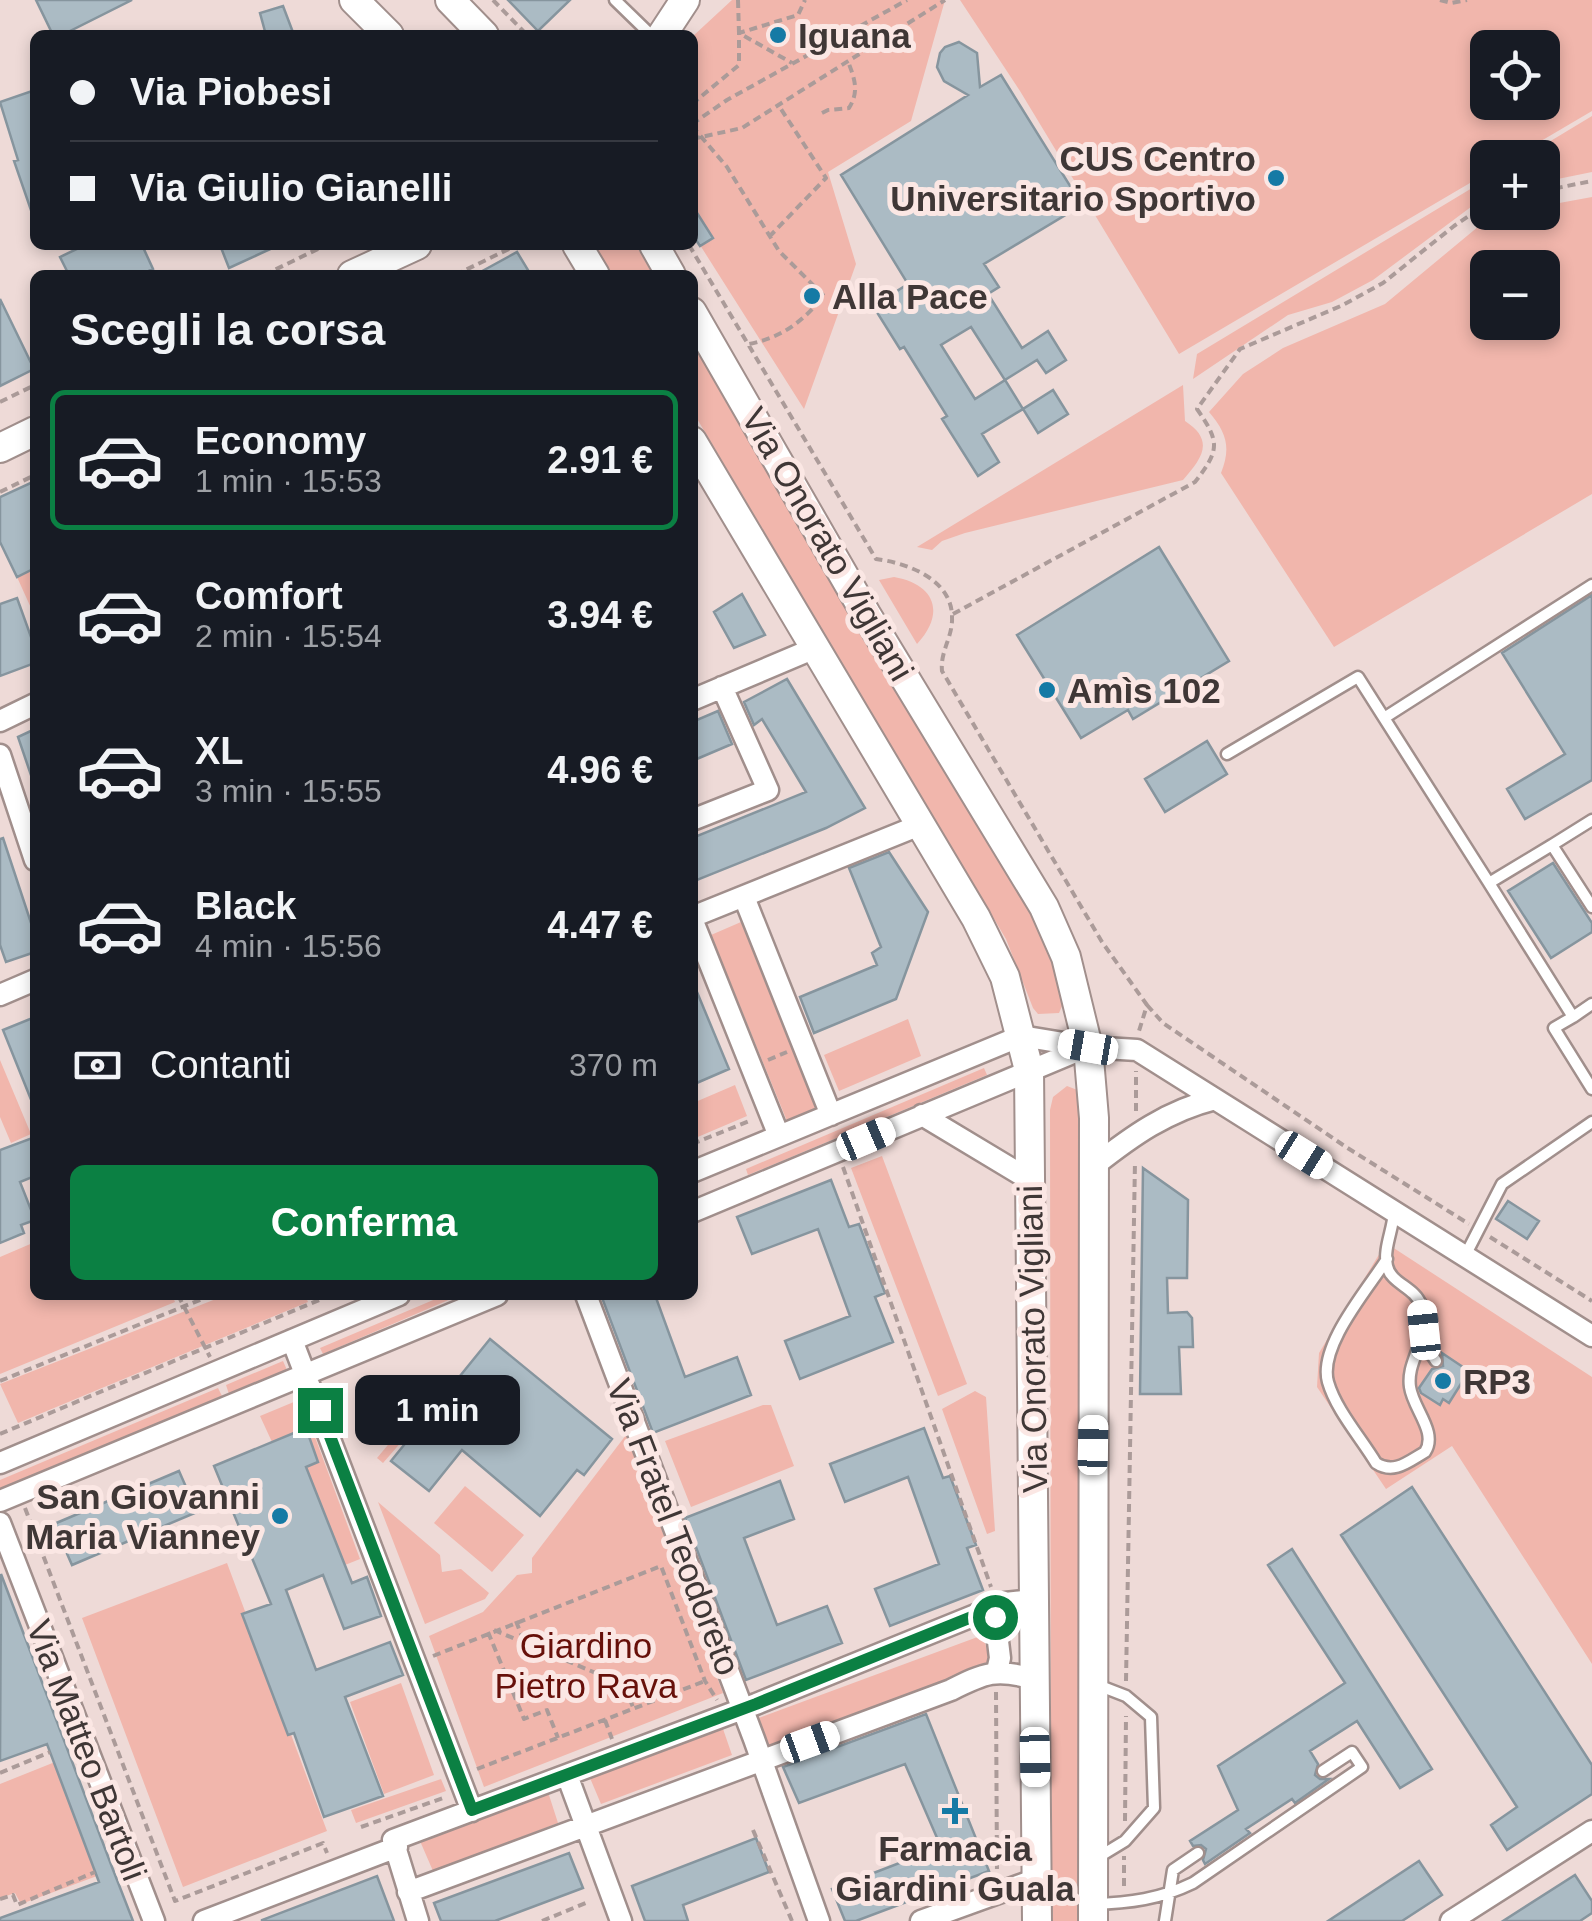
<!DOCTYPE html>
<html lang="it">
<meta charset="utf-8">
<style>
:root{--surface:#171b24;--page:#242831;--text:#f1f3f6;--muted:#9ea1a6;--line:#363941;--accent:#0b8043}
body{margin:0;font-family:Helvetica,sans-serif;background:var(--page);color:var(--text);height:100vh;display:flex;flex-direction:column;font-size:38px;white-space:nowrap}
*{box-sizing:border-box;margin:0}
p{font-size:32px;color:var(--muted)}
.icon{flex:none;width:55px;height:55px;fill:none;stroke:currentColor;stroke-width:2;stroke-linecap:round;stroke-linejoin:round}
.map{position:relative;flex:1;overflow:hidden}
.panel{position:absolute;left:30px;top:270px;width:668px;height:1030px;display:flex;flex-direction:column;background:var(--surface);border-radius:15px;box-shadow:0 5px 15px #0003}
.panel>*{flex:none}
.hud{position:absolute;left:30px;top:30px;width:668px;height:220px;border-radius:15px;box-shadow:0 5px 15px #0003;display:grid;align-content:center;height:220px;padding:0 40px;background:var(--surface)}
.buttons{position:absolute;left:1470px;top:30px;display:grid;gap:20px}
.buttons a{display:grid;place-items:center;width:90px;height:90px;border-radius:15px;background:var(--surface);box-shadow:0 5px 15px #0003;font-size:50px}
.end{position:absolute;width:45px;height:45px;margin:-22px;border:12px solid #0b8043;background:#fff;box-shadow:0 0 0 5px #fff}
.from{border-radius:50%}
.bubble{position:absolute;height:70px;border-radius:15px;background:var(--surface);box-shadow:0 5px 15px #0003;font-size:32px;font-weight:600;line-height:70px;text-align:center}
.car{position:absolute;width:30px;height:60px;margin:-30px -15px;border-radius:12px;box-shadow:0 0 8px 2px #0007;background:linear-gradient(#fff 24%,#345 0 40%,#fff 0 76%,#345 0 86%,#fff 0)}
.hud b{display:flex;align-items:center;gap:35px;height:95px;font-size:38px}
.hud b+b{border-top:2px solid var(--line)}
.hud i{width:25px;height:25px;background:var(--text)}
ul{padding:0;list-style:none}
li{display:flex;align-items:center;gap:30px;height:140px;margin:0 20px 15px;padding:0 20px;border:5px solid transparent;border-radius:15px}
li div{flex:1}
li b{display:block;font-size:38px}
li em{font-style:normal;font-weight:600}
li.on{border-color:var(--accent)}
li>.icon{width:90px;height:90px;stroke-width:1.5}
h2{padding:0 40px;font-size:45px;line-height:120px}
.pay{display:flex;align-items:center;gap:25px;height:110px;padding:0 40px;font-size:38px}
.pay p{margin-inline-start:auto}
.primary-button{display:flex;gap:20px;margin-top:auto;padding:20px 40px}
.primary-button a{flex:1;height:115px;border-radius:15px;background:var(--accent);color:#fff;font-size:40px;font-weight:600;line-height:115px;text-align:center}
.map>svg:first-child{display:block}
</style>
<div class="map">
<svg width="1592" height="1921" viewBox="0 0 1592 1921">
<rect width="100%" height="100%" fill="#eedad7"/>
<path fill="#f1b6ac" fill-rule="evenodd" d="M732,0H945L911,121L828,172L856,264L804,409L693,234L692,37Z
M960,0H1592V111L1514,157L1488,158L1487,173L1179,354L1020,91ZM1488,48H1542V102H1488Z
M1592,116V172L1543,182L1542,158L1524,157Z
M1487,179V195L1373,280L1332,302L1288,315L1193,379L1197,354Z
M1592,197V494L1334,647L1221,473C1231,448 1227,433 1209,412L1243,374L1283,348L1385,304L1479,226L1510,213L1542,212L1543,206ZM1488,268H1542V322H1488Z
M593,245H636L653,275H611Z
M692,341L1026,903L1066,997L1059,1013L1038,1014L1033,1008L1006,939L693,412Z
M1183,385L1185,421C1216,441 1201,459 1183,480L965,533L942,541L932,550L917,547Z
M35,568V606L31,608L17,577Z
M894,577C935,584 946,613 917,644L879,580Z
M741,922L817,1108L787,1121L711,935Z
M908,1019L921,1056L839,1091L824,1055Z
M0,1060L31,1134L11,1143L0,1117Z
M984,1068L987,1075L748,1175L746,1169Z
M735,1085L747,1116L693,1139V1103Z
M1067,1086L1080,1091L1085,1098L1087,1921H1053L1051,1902L1050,1110L1053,1097Z
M882,1156L967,1384L938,1396L851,1168Z
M35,1242V1295H172L175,1302L0,1374V1257Z
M1386,1243L1592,1377V1664L1452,1446L1386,1489L1317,1387L1319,1353Z
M226,1295H305L308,1302L18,1423L0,1384Z
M445,1295H460L323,1354L320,1348Z
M283,1361L287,1370L229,1394L226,1385Z
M443,1379L451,1385L383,1463L377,1458Z
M218,1388L222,1396L0,1489V1480Z
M975,1391L986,1397L995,1531L987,1534L942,1409Z
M301,1399L360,1559L345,1565L306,1467L318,1461L306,1429L272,1442L260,1416Z
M763,1405H771L794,1466L691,1507L665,1441Z
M626,1435L723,1693L484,1787L429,1636L483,1612L517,1575L532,1573V1558Z
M465,1486L524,1535L492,1572L434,1523Z
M378,1502L440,1555L442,1572L461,1569L489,1593L485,1599L425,1624Z
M227,1563L327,1831L183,1887L82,1618Z
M983,1635L990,1662L767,1750L756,1719Z
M401,1683L434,1775L384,1794L350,1702Z
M722,1726L732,1755L601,1804L590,1778Z
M55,1762L97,1876L21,1904L15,1893L0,1898V1784Z
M441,1779L446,1791L356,1823L351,1810Z
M548,1792L558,1823L433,1871L420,1841Z"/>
<path fill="#abbbc4" stroke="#86959e" stroke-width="2.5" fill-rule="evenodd" d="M36,0H132L62,35H53Z
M508,0H570L538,31Z
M283,6L294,35H266L260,13Z
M959,42L977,53L980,87L1001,75L1082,205L984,264L999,287L988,294L1022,348L1048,331L1066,360L1046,373L1037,360L1005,380L1023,409L982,434L999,462L978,476L942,419L947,416L904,347L900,349L873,306L908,284L841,175L968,95L944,81L937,67L940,53L945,47ZM971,327L1005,380L975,399L941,345Z
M35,90V215L33,216L14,161L18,160L0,102Z
M692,205L713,238L700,246L692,234Z
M85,245H142L153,269L140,275H69L60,257Z
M220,245H279L229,268Z
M517,252L531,275H475Z
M0,299L34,369L0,386Z
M1053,390L1068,414L1038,433L1023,409Z
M35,481V568L17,577L0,542V497Z
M1159,547L1229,661L1133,719L1128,710L1081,738L1017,635Z
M742,594L765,635L734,648L714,612Z
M1592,595V780L1525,819L1507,789L1565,754L1502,653Z
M17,598L35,648V663L0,676V604Z
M787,679L865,808L826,828L692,882V838L806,792L762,719L754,725L744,702Z
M718,711L732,744L692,761V722Z
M35,729V780L33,781L18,737Z
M1207,741L1227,774L1165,812L1145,779Z
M3,838L35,935V952L6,962L0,945V839Z
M889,852L928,912L896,999L814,1033L800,997L877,965L872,953L881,947L849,868Z
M1553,863L1592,923V932L1551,958L1508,891Z
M692,980L729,1069L692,1085Z
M35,1017V1107H34L3,1030Z
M35,1137V1176L20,1182L35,1220L21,1225L24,1233L0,1243V1150Z
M1143,1168L1188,1200L1187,1278H1167L1168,1313L1187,1312L1192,1318L1193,1347H1179L1181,1394H1140Z
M831,1180L849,1227L859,1224L885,1293L875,1297L893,1342L800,1379L785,1341L850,1316L818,1229L752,1254L737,1217Z
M1508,1201L1539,1221L1527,1239L1496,1219Z
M601,1295H655L685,1377L737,1357L751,1395L653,1433Z
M490,1339L612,1439L584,1475L577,1470L540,1516L462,1450L429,1491L391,1461Z
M1442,1353L1469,1371L1449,1403L1443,1399L1440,1405L1421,1393L1419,1388L1432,1369L1443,1366Z
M306,1428L318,1462L306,1467L352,1583L367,1577L381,1616L344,1629L323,1575L286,1590L316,1670L390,1642L403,1675L345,1697L383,1796L324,1817L294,1733L288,1735L242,1614L271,1604L214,1466Z
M924,1428L943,1478L950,1476L976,1545L967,1548L983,1590L890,1626L875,1589L939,1564L908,1477L845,1502L830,1464Z
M179,1471L197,1512L72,1565L54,1524Z
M780,1481L794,1519L744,1538L777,1625L827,1606L842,1643L746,1680L685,1518Z
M1412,1487L1592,1765V1794L1507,1850L1491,1825L1517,1807L1341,1535Z
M1292,1549L1432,1769L1400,1788L1357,1721L1310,1751L1318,1764L1315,1775L1320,1779H1329L1295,1803L1292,1799L1246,1829L1250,1833L1205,1864L1203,1860L1206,1849L1201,1845L1193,1846L1190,1841L1238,1810L1218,1766L1345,1683L1268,1565Z
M1,1574L112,1867L133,1921H0V1918L99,1882L47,1744L0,1761Z
M926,1714L989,1871L856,1921H845L832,1889L941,1847L905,1764L799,1803L783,1767Z
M756,1838L769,1872L683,1905L688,1921H645L632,1886Z
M569,1853L583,1888L495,1921H441L434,1903Z
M1419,1861L1442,1895L1402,1921H1328Z
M1575,1875L1592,1901V1913L1580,1921H1503Z
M377,1876L394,1921H262V1920Z"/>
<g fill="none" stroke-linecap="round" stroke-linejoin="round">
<g stroke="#a18f8c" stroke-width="15">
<path id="lane" d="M615,0L651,35
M1384,718L1592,585
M1227,754L1358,677L1489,883
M1552,845L1592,820
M1592,907L1552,845L1489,883L1573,1017L1592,1004
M1573,1017L1554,1028L1592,1089
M1465,1256L1502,1184L1592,1122
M1387,1259C1368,1289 1318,1346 1328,1382C1336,1410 1361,1438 1376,1463C1394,1475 1409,1461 1425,1452C1438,1432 1413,1409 1410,1387C1406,1359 1431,1341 1421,1305C1415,1287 1391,1284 1387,1266C1383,1249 1393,1230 1394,1212
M1422,1308L1431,1318L1430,1352L1436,1361
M1095,1684L1126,1696L1151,1717L1154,1808L1125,1841L1097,1858
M1093,1904C1130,1903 1160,1899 1193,1883L1362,1767L1352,1752L1323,1771
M1165,1921L1173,1870L1198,1853"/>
</g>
<g stroke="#a18f8c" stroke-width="25">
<path id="street" d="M692,700L815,648
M0,721L35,704
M0,755L35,860
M692,820L768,790L722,687
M744,897L831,1115
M692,917L920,825
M692,919L779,1136
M0,995L35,980
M922,1115L1030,1180
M1094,1166C1132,1136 1167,1111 1215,1099
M692,1172L1021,1036L1088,1047L1137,1050L1592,1336
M692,1212L1087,1047
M586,1295L754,1739L819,1921
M292,1340L472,1811
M0,1463L399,1295
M0,1501L497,1295
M0,1523L154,1921
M994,1608L1000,1658L997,1671
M567,1775L621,1921
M408,1892L951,1690C985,1673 996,1668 1034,1679
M204,1921L397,1847
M418,1921L393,1840L756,1704L1005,1603L1034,1600
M921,1921L1037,1879
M1451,1921L1592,1831"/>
</g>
<g stroke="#a18f8c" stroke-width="32">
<path id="secondary" d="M354,0L389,35
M450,0L484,35
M662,35L685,0
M577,245L595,275
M654,245L671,275
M352,275L417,245
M692,312L866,614L1044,907L1066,957L1088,1047L1094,1118L1093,1921
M692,441L976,918L1005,977L1029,1070L1037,1921
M0,448L35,431"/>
</g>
<path stroke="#ab9b99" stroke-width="4" stroke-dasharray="8 5" stroke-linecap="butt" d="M493,0L527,35
M738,0L739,33L792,63
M1440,0L1451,3L1467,0
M692,104L739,65V33L798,15L805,0
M822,113L828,110L849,108C859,92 855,80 849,64
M692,124L727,100L907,0
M692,126L727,167L779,251L824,296C802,322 783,337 749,344
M692,139L742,128L945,0
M1542,191L1592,181
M769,237L826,178L779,106
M689,245L876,559C907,563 952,579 952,617C953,637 940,651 942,671L1102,942L1147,1005L1139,1031
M264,275L326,245
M455,275L517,245
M0,402L35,385
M0,492L35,475
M953,614L1195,482C1220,450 1220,442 1197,409L1240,349L1343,305L1383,283L1454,226L1488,203
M1147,1005L1163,1023L1346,1147L1469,1224
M768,1060L787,1052
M1136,1111V1071
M692,1144L752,1120
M843,1167L991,1587
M1490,1237L1592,1301
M178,1295L210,1357
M0,1381L212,1295
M0,1434L331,1295
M25,1508L175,1901L323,1843L327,1853
M516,1621L524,1642
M494,1630L624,1685L633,1707
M488,1632L524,1719L547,1710L558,1738
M433,1656L661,1566L705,1681L717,1700
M1126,1681L1135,1161
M624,1685L637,1679
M996,1692L997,1876
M605,1720L612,1739
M477,1769L705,1681
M0,1773L50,1752
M1125,1821L1126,1716
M361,1827L446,1797
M753,1830L792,1921
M1124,1886V1856
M0,1899L13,1895L17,1905L95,1872
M542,1921L588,1902"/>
<use href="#lane" stroke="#fff" stroke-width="10"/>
<use href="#street" stroke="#fff" stroke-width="20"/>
<use href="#secondary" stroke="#fff" stroke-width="28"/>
</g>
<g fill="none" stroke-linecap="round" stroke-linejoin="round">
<path stroke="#0b8043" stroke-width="12" d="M320,1410L472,1810L756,1704L994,1608L995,1617"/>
</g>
<g fill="#157aa5" stroke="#fbe7e4" stroke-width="4">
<circle cx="778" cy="35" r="10"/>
<circle cx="1276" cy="178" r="10"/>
<circle cx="812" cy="296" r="10"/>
<circle cx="1047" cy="690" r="10"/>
<circle cx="1443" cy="1381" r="10"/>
<circle cx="280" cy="1516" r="10"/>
<path d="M950 1796h10v10h10v10h-10v10h-10v-10h-10v-10h10z"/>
</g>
<g text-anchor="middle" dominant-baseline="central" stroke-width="10" stroke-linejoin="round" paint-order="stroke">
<g font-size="35" font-weight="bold" fill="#3f3736" stroke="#fbe7e4" text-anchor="start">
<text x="798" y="35">Iguana</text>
<text x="1256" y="158" text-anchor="end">CUS Centro<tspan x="1256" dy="40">Universitario Sportivo</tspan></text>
<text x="832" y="296">Alla Pace</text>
<text x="1067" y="690">Amìs 102</text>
<text x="1463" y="1381">RP3</text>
<text x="260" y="1496" text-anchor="end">San Giovanni<tspan x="260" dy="40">Maria Vianney</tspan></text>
<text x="955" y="1848" text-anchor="middle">Farmacia<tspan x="955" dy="40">Giardini Guala</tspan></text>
</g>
<g font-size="35" fill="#3f3736" stroke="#fbe7e4">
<text transform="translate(828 544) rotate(60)">Via Onorato Vigliani</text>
<text transform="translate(1032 1339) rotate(-91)">Via Onorato Vigliani</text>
<text transform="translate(674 1527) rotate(69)">Via Fratel Teodoreto</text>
<text transform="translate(87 1750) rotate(69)">Via Matteo Bartoli</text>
</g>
<g font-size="35" fill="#67100a" stroke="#fbe7e4">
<text x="586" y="1645">Giardino<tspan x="586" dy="40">Pietro Rava</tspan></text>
</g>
</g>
</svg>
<div class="buttons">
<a><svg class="icon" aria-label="locate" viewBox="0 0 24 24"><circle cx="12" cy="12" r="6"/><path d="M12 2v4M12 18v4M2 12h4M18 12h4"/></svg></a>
<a>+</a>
<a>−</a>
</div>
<i class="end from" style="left:995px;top:1617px"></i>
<i class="end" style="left:320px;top:1410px"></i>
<div class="bubble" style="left:355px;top:1375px;width:165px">1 min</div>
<i class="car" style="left:1088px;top:1047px;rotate:280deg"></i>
<i class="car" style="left:866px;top:1139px;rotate:67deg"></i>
<i class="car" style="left:1304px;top:1155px;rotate:122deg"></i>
<i class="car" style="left:1424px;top:1330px;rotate:354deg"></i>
<i class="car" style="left:1093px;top:1445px;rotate:1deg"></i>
<i class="car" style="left:810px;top:1742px;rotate:70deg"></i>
<i class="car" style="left:1035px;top:1757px;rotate:179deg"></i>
<div class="hud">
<b><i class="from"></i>Via Piobesi</b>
<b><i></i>Via Giulio Gianelli</b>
</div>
<section class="panel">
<h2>Scegli la corsa</h2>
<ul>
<li class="on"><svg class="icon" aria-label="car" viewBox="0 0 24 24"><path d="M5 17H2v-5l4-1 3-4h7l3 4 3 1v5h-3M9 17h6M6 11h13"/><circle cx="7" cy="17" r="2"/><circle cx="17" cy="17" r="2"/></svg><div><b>Economy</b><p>1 min · 15:53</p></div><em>2.91 €</em></li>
<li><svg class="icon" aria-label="car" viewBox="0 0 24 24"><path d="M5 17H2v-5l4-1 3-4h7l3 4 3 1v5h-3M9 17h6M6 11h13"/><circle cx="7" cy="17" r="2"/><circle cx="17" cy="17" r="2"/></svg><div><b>Comfort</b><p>2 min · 15:54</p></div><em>3.94 €</em></li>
<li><svg class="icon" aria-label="car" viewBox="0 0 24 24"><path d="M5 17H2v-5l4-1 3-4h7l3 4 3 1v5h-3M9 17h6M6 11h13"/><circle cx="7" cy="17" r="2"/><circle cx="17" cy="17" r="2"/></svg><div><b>XL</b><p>3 min · 15:55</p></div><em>4.96 €</em></li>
<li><svg class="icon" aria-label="car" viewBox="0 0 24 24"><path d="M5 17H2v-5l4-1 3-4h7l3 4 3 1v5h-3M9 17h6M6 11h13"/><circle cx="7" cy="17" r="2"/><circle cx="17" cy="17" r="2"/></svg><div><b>Black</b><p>4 min · 15:56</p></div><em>4.47 €</em></li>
</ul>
<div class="pay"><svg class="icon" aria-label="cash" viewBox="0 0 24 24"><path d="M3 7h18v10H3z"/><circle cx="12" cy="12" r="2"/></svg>Contanti<p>370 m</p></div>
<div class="primary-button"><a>Conferma</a></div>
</section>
</div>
